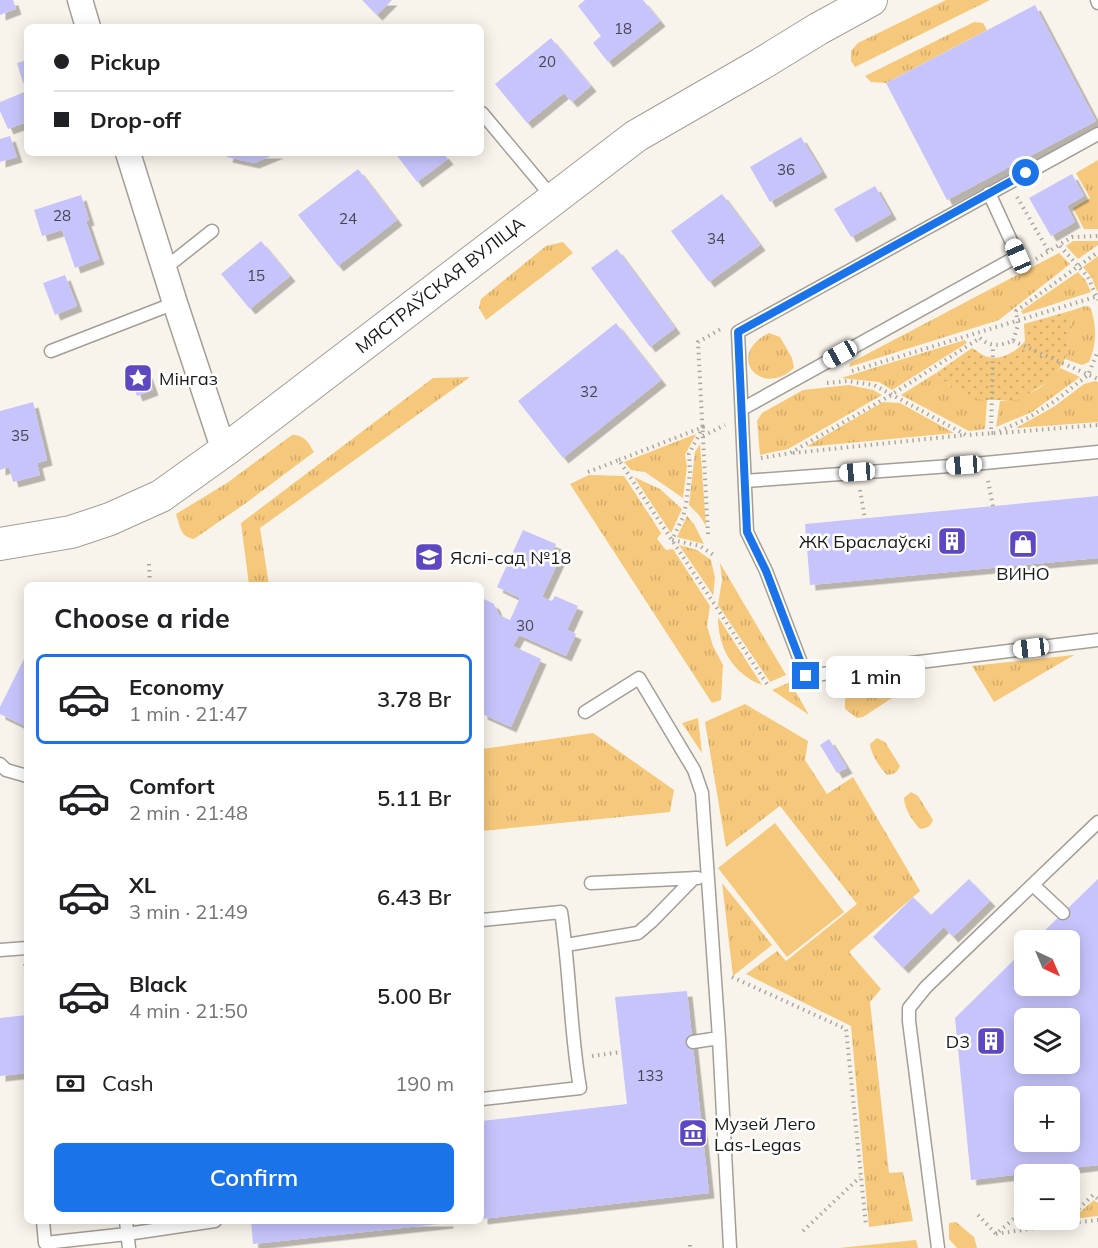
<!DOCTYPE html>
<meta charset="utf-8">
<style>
:root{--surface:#fff;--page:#f6f6f6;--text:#202124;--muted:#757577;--line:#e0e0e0;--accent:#1a73e8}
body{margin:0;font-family:Mulish,sans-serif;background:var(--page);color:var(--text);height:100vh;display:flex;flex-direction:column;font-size:22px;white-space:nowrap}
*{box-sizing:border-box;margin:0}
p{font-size:20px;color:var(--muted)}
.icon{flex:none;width:33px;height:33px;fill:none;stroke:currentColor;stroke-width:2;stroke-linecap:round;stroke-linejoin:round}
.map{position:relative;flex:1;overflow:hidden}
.details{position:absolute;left:24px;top:582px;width:460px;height:642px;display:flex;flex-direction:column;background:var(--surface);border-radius:9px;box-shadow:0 3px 15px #0003}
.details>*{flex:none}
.top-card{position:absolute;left:24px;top:24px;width:460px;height:132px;border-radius:9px;box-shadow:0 3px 15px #0003;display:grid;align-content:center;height:132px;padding:0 30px;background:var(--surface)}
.needle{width:39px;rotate:136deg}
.controls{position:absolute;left:1014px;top:930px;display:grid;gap:12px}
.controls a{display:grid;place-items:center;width:66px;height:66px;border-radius:9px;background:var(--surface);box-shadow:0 3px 15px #0003;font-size:30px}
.end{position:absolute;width:27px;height:27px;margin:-14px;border:8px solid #1a73e8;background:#fff;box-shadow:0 0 0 3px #fff}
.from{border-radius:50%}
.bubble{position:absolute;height:42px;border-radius:9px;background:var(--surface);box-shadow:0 3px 15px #0003;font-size:20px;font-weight:600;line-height:42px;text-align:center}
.car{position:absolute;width:18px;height:36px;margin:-18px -9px;border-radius:8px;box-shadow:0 0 4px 2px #0007;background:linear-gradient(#fff 24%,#345 0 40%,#fff 0 76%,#345 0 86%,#fff 0)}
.top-card b{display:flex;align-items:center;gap:21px;height:57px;font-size:22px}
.top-card b+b{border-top:2px solid var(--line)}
.top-card i{width:15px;height:15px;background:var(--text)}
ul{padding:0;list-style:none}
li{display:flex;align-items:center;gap:18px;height:90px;margin:0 12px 9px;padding:0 18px;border:3px solid transparent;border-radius:9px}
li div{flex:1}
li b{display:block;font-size:22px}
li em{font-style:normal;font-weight:600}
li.selected{border-color:var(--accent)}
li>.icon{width:54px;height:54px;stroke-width:1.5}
h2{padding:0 30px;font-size:27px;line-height:72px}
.pay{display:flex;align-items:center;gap:15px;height:66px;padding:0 30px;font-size:22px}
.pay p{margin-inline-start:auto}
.primary-button{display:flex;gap:12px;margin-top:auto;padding:12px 30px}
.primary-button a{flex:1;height:69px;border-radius:9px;background:var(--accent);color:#fff;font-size:24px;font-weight:600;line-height:69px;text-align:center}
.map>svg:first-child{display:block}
</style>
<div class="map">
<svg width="1098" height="1248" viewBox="0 0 1098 1248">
<defs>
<pattern id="grass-tufts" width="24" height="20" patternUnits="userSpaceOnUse" patternTransform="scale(1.5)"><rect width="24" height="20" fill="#f5c87b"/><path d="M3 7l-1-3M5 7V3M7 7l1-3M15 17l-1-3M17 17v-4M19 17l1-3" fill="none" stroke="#d1ab6a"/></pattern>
<pattern id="park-dots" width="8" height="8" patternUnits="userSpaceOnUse" patternTransform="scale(1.5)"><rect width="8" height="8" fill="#f5c87b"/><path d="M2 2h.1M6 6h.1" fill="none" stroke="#d1ab6a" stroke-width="1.8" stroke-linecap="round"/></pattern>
<filter id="shadow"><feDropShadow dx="5.5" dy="5.5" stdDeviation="0" flood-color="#0004"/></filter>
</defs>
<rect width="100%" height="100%" fill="#f9f4eb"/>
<path fill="url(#grass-tufts)" d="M946,0H990L855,67L851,61V51L858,43Z
M974,22L983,23L987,30L886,83L871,82L865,76Z
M1098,160V229H1084L1073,208L1090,198L1076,173Z
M1073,241H1098V245L1078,259L1066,246Z
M563,242L573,253L486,320L479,308L481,299L546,246Z
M1059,253L1070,264L999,320L849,367L850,363Z
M1098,256V291H1097L1092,278L1083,267Z
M1078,272L1086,281L1091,292L1023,314L1021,311Z
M1085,306L1090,307C1097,325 1097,344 1089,362L1082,365L1065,359L1072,329L1070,311Z
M769,333L780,337L792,358L794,368C790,371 786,375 782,376C754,389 729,353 769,333Z
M965,340L967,343L892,390L879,382L841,378Z
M1060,368L1080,377L1032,412L996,427L1000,401C1023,399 1047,388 1060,368Z
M936,373L952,388L987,400L985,429L969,431L901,395Z
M470,377L260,528L269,585H249L241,523L433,378Z
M1095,381L1098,382V422L1016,428L1055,406L1084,384Z
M849,385L873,390L882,395L788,449L760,455L757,421L762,413L803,390Z
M883,402L900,403L954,433L806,447Z
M696,434L685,455L687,466L683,498L645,472L631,470L624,462Z
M292,435C305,435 308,442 314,452L246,503L194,539C180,537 180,526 176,514L227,483Z
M700,444L706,526L699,515L689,505L695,452Z
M589,475L624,476L661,533L657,539L666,550L673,549L710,606L707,626L713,646L723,665L721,700L712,703L570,484Z
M634,477L660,489L682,509L671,533Z
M687,516L694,524L704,544L677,537Z
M679,545L697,550L711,560L715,578L713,595Z
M720,563L786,675L770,682L718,605L722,580Z
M718,617L762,685C733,674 718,648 718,617Z
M1074,655L994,702L972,666Z
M790,682L809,715L772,690Z
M915,683L863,717L857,718L845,709V696L857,689Z
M745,704L808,741L805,760L827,794L853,777L920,891L849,952L881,989L870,1002L889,1173L903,1172L913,1221L869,1227L851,1026L746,974L777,951L786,961L857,904L780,806L726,847L705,722Z
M698,718L702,753L682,723Z
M593,733L674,790L670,812L482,831V749Z
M877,738L885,742L900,766C897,773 894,774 887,775C880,768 871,754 870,744Z
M911,792L918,796L933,820C930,827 927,828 920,829C913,822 904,808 904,798Z
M722,883L772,945L733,976Z
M1094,1200L1098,1203V1216L1072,1219Z
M956,1222L974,1237L977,1248H957L949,1239V1223Z
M916,1240L918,1248H839Z"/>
<path fill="url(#park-dots)" d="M1070,311L1072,329L1065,359L1053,379L1018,400H983L967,396L952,388L936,373L972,348C976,350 980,354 985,356C998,362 1017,352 1025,341L1024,324Z"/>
<path fill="#f5c87b" d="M775,823L844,912L787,957L718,868Z"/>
<path fill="#c6c4fb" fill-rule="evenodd" filter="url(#shadow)" d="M0,0H13L16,9L0,15Z
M362,0H392L377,15Z
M585,0H643L660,21L608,62L593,43L601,36L578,6Z
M1035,5L1096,121L947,200L886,83Z
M551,38L591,86L572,102L564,93L527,123L495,84Z
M27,60V82L23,83L17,63Z
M27,91V122L8,129L0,111V102Z
M10,136L17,157L0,162V139Z
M801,137L822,172L770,202L750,167Z
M228,153H278L254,163L227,157Z
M395,153H443L448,159L417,182Z
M358,169L397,220L338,266L298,215Z
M1072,174L1084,196L1067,206L1075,222L1051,236L1029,198Z
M875,186L891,214L851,237L834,209Z
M722,194L760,245L709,282L671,231Z
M81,195L89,220L86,221L99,259L75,268L62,230L42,236L34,210Z
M261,241L290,276L250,309L221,274Z
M617,249L675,328L650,347L591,268Z
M65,275L77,306L55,315L43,283Z
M616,323L661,380L563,458L518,401Z
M147,373L153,390L137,396L131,379Z
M33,402L47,460L37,463L40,475L13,482L9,467L0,470V411Z
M1098,496V558L810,585L805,524Z
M523,530L556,544L551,554L560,558L542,597L552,601L555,596L578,606L567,630L576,634L566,656L519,635L513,646L541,659L511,727L482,714V598L494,604L499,615L510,620L520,598L497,587Z
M27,653V727L0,714V707Z
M829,739L847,768L837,773L820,745Z
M969,879L990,901L953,937L944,927L903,968L873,937L913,897L931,915Z
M1098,879V1165L971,1180L955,1018L1024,950V986H1070V940H1035ZM1024,1018H1070V1064H1024ZM1024,1096H1070V1142H1024Z
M687,991L709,1193L482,1219V1121L627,1104L615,997Z
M27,1015V1073L0,1076V1018Z
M251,1221H448V1223L253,1244Z"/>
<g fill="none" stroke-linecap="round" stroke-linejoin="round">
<g stroke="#a39e96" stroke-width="15">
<path id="service" d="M1097,0L1098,3
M482,113L553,198
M1098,134L738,332L747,532L766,571L806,676L1098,640
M164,269L212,231
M51,351L175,303
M742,409L1018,256L989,193
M745,481L964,465L1098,452
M585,712L639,678L694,770L702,793L719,1038L730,1248
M0,764L6,770L27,776
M591,883L698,878
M1033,885L1063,913
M482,920L561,912C570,971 570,1030 580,1088L482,1099
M566,945L638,933L652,921L694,878
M0,950L27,948
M693,1042L719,1038
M43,1221L45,1243L127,1234L215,1221
M126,1221L129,1248
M938,1248L909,1021V1008L926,987L1098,822"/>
</g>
<g stroke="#a39e96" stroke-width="27">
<path id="minor" d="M80,0L88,27
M128,153L175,303L224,451"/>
</g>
<g stroke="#a39e96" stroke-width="34">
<path id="tertiary" d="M0,544L71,532L110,519L161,496L224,451L636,136L761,64L818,29L871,0"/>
</g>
<path stroke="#aba7a0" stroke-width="4" stroke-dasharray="1.5 4.5" stroke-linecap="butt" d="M1017,197L1049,252
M1060,246L1088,277L1098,300
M1036,259L1072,237L1098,236
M980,338C991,348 1001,345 1013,341L1018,325L1016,311L1098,252
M1013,341L1098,379
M852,371L1098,296
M827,383L847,381L874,385L966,435L996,433L1028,418L1055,401L1088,375L1098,351
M993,433H991L993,345
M1000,433L1098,425
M703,436L725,425
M793,453L965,435
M761,458L790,453L891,395L980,338
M619,460L703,427L689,454L690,473L686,505L683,517L672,540L700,546L715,556
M588,472L619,460L769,687
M988,481L993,506
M860,490L865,519
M708,534L698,342L721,329
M149,564L150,585
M90,584L91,585
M25,964L27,978
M732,977L846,1029L866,1226
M592,1056L621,1052
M978,1215L996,1234L1024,1210
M1070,1217L1093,1195L1098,1199
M1057,1220L1062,1224L1066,1220
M803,1231L860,1177
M996,1234L1062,1224L1098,1220
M690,1245V1248"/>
<use href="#service" stroke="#fff" stroke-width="12"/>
<use href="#minor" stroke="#fff" stroke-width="24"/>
<use href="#tertiary" stroke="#fff" stroke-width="32"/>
</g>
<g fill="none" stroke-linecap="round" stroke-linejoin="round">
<path stroke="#1a73e8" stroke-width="8" d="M806,676L766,571L747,532L738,332L1026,173"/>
</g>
<defs>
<g id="sight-square" transform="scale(1.5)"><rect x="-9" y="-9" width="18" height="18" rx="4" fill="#5e47c0" stroke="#fff"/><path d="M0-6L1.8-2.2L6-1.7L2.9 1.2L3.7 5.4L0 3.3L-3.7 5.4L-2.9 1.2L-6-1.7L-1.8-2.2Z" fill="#fff"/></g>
<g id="building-square" transform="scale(1.5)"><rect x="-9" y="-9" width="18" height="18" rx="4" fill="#5e47c0" stroke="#fff"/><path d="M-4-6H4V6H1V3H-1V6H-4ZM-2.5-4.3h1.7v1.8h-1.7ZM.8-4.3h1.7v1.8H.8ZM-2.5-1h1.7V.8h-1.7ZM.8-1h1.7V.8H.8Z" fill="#fff"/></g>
<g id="shop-square" transform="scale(1.5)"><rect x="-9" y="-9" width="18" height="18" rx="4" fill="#5e47c0" stroke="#fff"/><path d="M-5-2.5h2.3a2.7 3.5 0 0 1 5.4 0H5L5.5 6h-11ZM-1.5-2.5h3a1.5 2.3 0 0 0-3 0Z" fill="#fff"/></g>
<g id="school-square" transform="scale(1.5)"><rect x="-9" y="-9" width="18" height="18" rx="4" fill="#5e47c0" stroke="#fff"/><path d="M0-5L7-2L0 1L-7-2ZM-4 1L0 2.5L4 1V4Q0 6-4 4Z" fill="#fff"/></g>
<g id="museum-square" transform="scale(1.5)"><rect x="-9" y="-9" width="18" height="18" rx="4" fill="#5e47c0" stroke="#fff"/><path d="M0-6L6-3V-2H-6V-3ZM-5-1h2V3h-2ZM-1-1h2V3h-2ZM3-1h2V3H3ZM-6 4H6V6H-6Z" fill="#fff"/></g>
</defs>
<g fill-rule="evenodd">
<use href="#sight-square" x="138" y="378"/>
<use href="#building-square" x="952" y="541"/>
<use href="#shop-square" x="1023" y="544"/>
<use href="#school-square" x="429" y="557"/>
<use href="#building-square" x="991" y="1041"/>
<use href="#museum-square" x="693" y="1133"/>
</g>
<g text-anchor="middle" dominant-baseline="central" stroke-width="5" stroke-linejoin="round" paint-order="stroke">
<g font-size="15" fill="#464450">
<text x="623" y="28">18</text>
<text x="547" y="61">20</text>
<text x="786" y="169">36</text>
<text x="62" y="215">28</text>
<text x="348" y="218">24</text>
<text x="716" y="238">34</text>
<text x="256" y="275">15</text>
<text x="589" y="391">32</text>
<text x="20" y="435">35</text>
<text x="525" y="625">30</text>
<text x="650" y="1075">133</text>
</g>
<g font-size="18" fill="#1c1a17" stroke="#fff">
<text transform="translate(440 285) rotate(-38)">МЯСТРАЎСКАЯ ВУЛІЦА</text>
</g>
<g font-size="18" fill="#1c1a17" stroke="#fff" text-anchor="start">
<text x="159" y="378">Мінгаз</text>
<text x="931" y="541" text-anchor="end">ЖК Браслаўскі</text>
<text x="450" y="557">Яслі-сад №18</text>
<text x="1023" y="573" text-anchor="middle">ВИНО</text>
<text x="970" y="1041" text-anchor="end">D3</text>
<text x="714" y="1123">Музей Лего<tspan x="714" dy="21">Las-Legas</tspan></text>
</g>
</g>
</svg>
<div class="controls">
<a><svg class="needle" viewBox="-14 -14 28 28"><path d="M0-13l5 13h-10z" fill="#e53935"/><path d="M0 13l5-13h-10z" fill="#757577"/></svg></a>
<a><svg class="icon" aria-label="layers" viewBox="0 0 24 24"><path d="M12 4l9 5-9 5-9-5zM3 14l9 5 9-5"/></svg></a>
<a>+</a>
<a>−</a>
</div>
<i class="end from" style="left:1026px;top:173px"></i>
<i class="end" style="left:806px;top:676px"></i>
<div class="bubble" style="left:826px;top:656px;width:99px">1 min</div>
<i class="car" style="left:1018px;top:256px;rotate:336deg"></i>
<i class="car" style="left:840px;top:354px;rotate:241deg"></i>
<i class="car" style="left:964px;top:465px;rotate:266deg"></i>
<i class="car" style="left:857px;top:472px;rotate:266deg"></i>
<i class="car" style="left:1031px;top:648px;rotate:263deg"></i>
<div class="top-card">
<b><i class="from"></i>Pickup</b>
<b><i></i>Drop-off</b>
</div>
<section class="details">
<h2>Choose a ride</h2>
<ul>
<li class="selected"><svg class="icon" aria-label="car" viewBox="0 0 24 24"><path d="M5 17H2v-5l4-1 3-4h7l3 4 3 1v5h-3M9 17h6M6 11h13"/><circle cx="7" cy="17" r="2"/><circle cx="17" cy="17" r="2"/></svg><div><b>Economy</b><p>1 min · 21:47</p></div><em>3.78 Br</em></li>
<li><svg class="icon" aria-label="car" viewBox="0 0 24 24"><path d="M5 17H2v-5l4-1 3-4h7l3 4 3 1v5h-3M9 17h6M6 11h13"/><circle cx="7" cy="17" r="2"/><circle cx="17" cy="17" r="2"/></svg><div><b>Comfort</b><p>2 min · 21:48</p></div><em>5.11 Br</em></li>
<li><svg class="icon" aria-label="car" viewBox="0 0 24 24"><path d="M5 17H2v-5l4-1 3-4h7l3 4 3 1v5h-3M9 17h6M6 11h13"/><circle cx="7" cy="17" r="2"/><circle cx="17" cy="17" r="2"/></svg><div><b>XL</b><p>3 min · 21:49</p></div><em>6.43 Br</em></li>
<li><svg class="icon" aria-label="car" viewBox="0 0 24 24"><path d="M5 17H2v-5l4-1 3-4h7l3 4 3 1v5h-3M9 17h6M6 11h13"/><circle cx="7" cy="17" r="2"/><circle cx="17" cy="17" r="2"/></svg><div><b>Black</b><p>4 min · 21:50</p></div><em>5.00 Br</em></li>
</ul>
<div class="pay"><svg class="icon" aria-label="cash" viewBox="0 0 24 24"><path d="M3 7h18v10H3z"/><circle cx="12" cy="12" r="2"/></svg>Cash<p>190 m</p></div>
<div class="primary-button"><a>Confirm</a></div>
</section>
</div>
